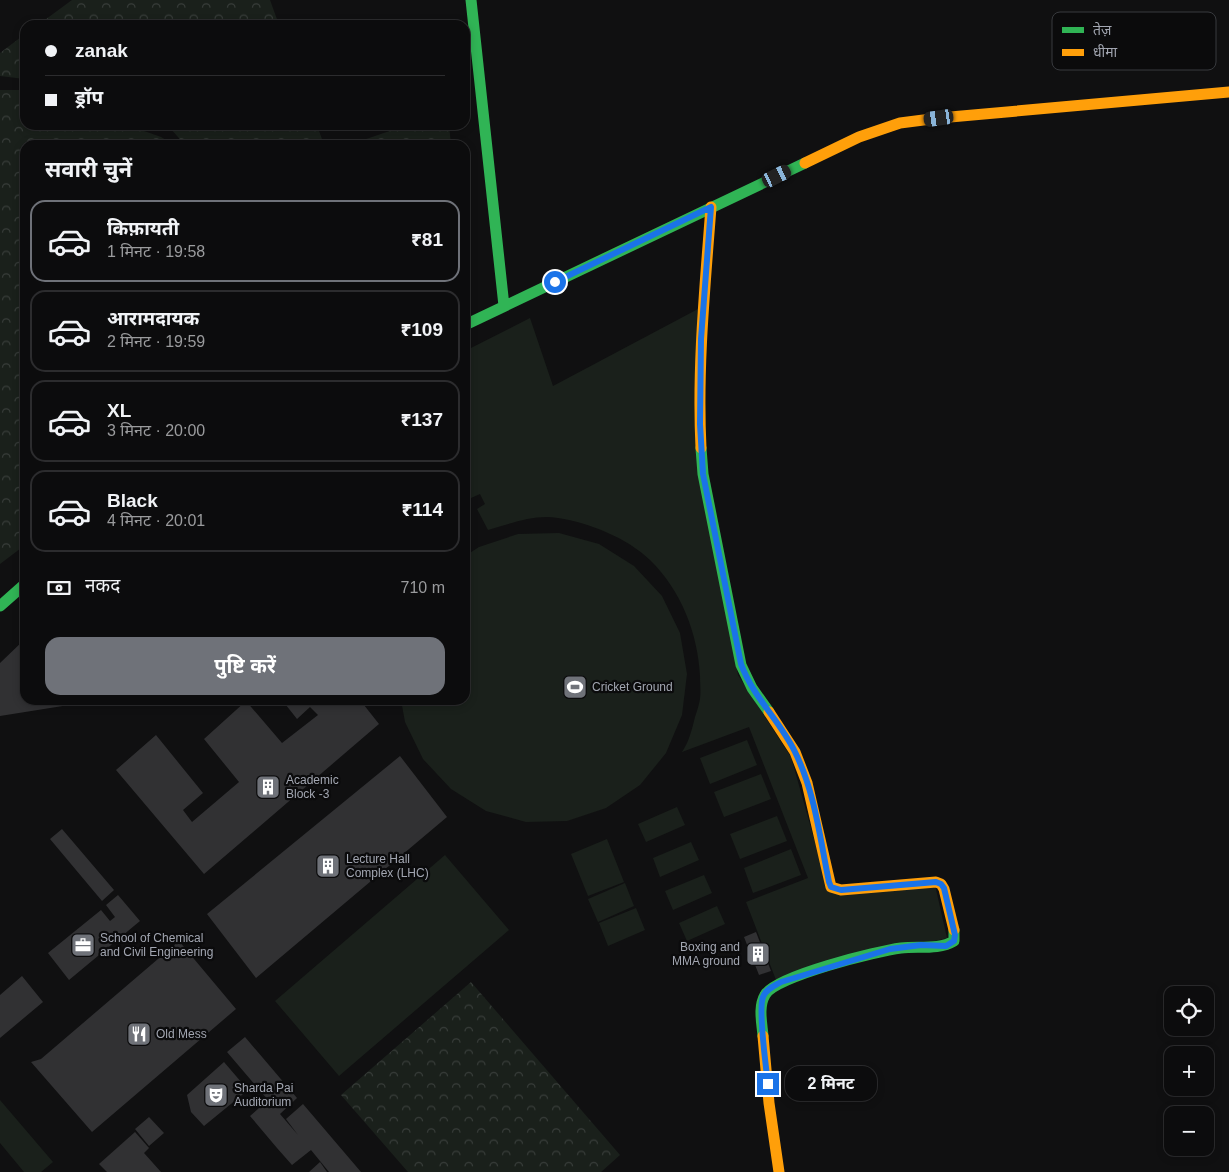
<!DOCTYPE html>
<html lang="hi">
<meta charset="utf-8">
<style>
:root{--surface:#0c0c0d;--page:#1a1a1b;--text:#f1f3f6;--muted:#9a9b9d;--line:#2c2c2e;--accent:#6f7279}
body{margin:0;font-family:Arial,"Noto Sans Devanagari",sans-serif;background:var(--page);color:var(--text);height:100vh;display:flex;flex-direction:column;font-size:19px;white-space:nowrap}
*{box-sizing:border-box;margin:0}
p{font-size:16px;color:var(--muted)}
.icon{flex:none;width:28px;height:28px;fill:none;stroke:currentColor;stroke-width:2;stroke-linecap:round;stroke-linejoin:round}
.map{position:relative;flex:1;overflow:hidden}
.sheet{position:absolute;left:20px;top:140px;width:450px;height:565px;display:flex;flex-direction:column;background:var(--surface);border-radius:15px;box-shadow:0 2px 8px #0003,0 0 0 1px var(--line)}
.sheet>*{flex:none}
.guide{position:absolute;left:20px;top:20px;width:450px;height:110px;border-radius:15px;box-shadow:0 2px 8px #0003,0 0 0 1px var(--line);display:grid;align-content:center;height:110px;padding:0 25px;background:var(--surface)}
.controls{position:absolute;left:1164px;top:986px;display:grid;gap:10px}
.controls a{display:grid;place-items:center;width:50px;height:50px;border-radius:10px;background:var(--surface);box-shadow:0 2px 8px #0003,0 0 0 1px var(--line);font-size:25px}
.end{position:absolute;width:22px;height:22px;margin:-11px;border:6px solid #1a73e8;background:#fff;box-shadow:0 0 0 2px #fff}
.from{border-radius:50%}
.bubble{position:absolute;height:35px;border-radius:15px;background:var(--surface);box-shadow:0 2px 8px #0003,0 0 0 1px var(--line);font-size:16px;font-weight:700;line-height:35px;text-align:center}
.car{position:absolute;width:15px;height:30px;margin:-15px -8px;border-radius:6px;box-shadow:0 0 4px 1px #0007;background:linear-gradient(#222 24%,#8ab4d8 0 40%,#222 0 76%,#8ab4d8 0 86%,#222 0)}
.guide b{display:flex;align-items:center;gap:18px;height:48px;font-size:19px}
.guide b+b{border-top:1px solid var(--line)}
.guide i{width:12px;height:12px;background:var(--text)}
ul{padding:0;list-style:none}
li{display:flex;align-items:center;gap:15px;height:82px;margin:0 10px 8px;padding:0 15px;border:2px solid var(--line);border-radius:15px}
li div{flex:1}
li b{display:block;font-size:19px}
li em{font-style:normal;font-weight:700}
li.active{border-color:var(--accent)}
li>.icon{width:45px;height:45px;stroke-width:1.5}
h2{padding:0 25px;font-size:22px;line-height:60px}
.pay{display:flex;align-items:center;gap:12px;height:55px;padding:0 25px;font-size:19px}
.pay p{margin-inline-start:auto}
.action{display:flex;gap:10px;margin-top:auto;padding:10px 25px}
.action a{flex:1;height:58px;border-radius:15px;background:var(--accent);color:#fff;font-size:20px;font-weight:700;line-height:58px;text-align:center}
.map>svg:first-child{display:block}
</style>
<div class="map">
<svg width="1229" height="1172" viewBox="0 0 1229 1172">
<defs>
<pattern id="forest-crowns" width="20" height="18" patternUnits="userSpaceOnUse" patternTransform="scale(1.25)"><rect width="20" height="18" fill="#1a201b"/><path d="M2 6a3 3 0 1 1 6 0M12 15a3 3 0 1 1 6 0" fill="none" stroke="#383d3a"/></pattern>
</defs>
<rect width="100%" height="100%" fill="#101011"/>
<path fill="#1a201b" d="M698,309L696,394L738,675L791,757L829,892L935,885L947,938L776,980L746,902L808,878L749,727L682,752C689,742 692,729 695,717C697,711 699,705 700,699C701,692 700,683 700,676C698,634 681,590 650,560C627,538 590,523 558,518C534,514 510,524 488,530L477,509L485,504L480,494L471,498L465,485V351L530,318L553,386Z
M559,533L599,544L634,566L662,596L680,633L687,674L682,715L666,753L640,785L606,808L567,821L526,822L486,811L451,789L423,759L405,722L401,700H465V556L479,547L518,534Z
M747,740L757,765L710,784L700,758Z
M761,774L771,799L724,817L714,792Z
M677,807L685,825L646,842L638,824Z
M777,816L787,841L740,859L730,834Z
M607,839L624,882L588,896L571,854Z
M691,842L699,860L660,877L653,858Z
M791,849L801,875L753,893L744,868Z
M445,855L509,930L339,1076L275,1001Z
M704,875L712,893L673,910L665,891Z
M625,883L634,906L598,922L588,899Z
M717,906L725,924L687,941L679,923Z
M636,908L645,930L608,946L599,923Z
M0,1100L53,1162L41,1172H24L0,1143Z"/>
<path fill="url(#forest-crowns)" d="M72,0H270L279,25H38Z
M25,34V79L0,76V53Z
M0,90H25V125H127L161,137L174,145H25V545L0,564Z
M158,125H317L324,145H185L171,129Z
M407,125H449L451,145H349Z
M471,982L620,1155L601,1172H408L341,1095Z"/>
<path fill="#313133" d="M25,639V700L94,701L0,716V663Z
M282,700H360L379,724L204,874L116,770L156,735L203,793L183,810L192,822L239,782L204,739L246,701L282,743L318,715L310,707L297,719Z
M400,756L447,817L256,978L207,914Z
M62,829L114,890L102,901L50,839Z
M118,895L140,921L69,980L48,953L101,910L110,921L115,917L106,905Z
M756,932L771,971L759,975L744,937Z
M179,941L236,1009L92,1132L31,1062L41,1059Z
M22,976L43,1002L0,1038V995Z
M245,1037L297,1098L280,1114L298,1135L286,1119L303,1104L361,1172H329L311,1150L292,1165L277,1148L250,1116L268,1100L227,1052Z
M224,1062L248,1090L204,1126L191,1112L187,1095Z
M149,1117L164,1133L149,1146L135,1129Z
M135,1132L149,1148L144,1153L161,1172H107L99,1164Z
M320,1162L327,1172H309Z"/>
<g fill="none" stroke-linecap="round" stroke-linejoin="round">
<path stroke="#30b455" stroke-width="11" d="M471,0L504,306
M465,325L805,163
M701,448L703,474L741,665L752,688L769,712
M0,606L25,584
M763,1036C762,1023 758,1007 765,995C775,976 878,951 901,948C918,946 939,950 954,941V930"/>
<path stroke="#ff9f0a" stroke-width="11" d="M805,163L859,137L900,123L939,118L1229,92
M701,448C697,368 705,287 711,207
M769,712L795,752L807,783L831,887L841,890L936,882L941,884L944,889L954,930
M763,1036L769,1103L779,1172"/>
</g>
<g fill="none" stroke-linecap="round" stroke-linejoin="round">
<path stroke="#1a73e8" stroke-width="6" d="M555,282L711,207L701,339L700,424L703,474L741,664C753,697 780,721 795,752C815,792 820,839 829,882L831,887L841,890L936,882L941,884L944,888L955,935L954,941L946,946L921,945L890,949L781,982C774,986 765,990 763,997C758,1009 766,1067 768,1084"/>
</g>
<defs>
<g id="stadium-square" transform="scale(1.25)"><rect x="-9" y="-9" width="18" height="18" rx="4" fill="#6f7279" stroke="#0b0b0c"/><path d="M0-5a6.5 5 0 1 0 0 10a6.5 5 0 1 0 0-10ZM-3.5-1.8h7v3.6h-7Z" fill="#fff"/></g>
<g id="building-square" transform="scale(1.25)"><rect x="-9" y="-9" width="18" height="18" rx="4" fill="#6f7279" stroke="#0b0b0c"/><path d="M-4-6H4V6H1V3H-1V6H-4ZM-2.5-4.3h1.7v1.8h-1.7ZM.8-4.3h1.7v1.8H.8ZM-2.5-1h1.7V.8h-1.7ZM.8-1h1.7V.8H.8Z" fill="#fff"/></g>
<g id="office-square" transform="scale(1.25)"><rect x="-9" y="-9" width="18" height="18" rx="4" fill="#6f7279" stroke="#0b0b0c"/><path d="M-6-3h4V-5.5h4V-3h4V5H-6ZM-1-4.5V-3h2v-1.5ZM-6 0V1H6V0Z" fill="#fff"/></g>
<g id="restaurant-square" transform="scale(1.25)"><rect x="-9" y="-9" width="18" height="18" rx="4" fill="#6f7279" stroke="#0b0b0c"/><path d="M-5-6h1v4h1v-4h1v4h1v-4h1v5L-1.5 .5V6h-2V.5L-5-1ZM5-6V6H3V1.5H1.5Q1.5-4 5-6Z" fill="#fff"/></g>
<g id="theatre-square" transform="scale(1.25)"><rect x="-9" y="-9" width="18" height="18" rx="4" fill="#6f7279" stroke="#0b0b0c"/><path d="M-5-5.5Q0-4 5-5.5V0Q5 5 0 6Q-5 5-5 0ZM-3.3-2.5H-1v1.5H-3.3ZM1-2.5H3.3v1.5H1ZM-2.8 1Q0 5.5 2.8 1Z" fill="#fff"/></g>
</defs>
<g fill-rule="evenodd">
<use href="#stadium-square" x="575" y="687"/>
<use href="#building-square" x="268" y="787"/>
<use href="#building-square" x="328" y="866"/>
<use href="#office-square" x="83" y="945"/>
<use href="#building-square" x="758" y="954"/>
<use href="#restaurant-square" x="139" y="1034"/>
<use href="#theatre-square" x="216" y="1095"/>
</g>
<g text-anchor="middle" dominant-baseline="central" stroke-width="4.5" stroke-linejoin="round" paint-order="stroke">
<g font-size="12" fill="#a2a6b1" stroke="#0b0b0c" text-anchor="start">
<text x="592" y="687">Cricket Ground</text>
<text x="286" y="780">Academic<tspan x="286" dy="14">Block -3</tspan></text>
<text x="346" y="859">Lecture Hall<tspan x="346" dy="14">Complex (LHC)</tspan></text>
<text x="100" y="938">School of Chemical<tspan x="100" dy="14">and Civil Engineering</tspan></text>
<text x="740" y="947" text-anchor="end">Boxing and<tspan x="740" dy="14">MMA ground</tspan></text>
<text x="156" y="1034">Old Mess</text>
<text x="234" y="1088">Sharda Pai<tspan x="234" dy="14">Auditorium</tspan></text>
</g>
</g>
<rect x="1052" y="12" width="164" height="58" rx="8" fill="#0b0b0c" stroke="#383a3e" stroke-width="1"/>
<rect x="1062" y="27" width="22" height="6" fill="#30b455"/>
<rect x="1062" y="49" width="22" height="7" fill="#ff9f0a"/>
<g font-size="14" fill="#a2a6b1">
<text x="1093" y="35">तेज़</text>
<text x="1093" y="57">धीमा</text>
</g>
</svg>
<div class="controls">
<a><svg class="icon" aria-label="locate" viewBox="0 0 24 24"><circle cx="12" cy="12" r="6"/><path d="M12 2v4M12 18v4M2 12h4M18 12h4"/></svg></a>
<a>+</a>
<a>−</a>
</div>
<i class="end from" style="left:555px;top:282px"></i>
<i class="end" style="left:768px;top:1084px"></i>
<div class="bubble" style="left:785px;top:1066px;width:92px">2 मिनट</div>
<i class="car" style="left:939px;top:118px;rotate:262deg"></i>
<i class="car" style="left:777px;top:176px;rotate:64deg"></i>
<div class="guide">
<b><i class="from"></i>zanak</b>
<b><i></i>ड्रॉप</b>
</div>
<section class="sheet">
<h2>सवारी चुनें</h2>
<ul>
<li class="active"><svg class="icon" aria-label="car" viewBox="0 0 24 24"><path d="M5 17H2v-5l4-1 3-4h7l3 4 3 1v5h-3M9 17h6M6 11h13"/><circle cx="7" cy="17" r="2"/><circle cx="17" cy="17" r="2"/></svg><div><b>किफ़ायती</b><p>1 मिनट · 19:58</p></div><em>₹81</em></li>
<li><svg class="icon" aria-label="car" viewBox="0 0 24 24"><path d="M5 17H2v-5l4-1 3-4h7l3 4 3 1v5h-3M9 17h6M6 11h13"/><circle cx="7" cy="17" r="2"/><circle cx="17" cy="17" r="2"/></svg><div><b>आरामदायक</b><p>2 मिनट · 19:59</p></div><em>₹109</em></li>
<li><svg class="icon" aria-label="car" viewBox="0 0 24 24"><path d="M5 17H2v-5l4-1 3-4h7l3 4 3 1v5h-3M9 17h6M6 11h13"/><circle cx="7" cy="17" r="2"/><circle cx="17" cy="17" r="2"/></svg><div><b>XL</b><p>3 मिनट · 20:00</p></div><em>₹137</em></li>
<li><svg class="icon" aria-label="car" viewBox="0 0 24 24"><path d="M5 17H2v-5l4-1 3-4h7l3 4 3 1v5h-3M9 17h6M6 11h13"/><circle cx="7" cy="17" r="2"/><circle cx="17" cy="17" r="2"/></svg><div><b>Black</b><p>4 मिनट · 20:01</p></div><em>₹114</em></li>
</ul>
<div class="pay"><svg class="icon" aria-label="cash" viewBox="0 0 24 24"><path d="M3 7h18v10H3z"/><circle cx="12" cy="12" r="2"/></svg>नकद<p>710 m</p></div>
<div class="action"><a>पुष्टि करें</a></div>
</section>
</div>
